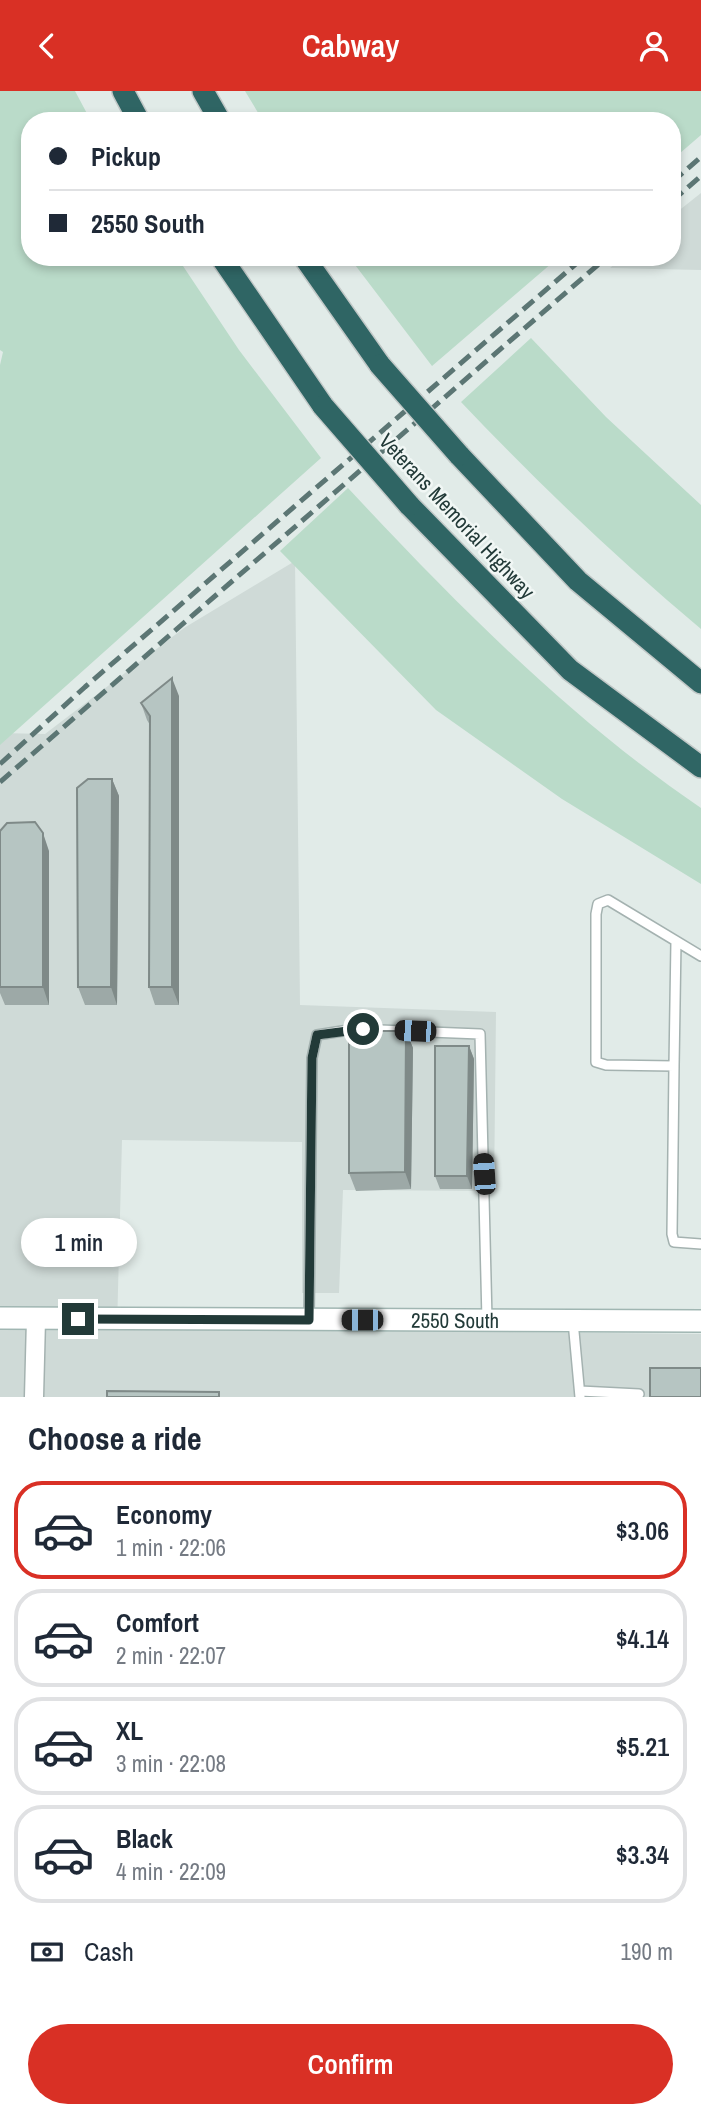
<!DOCTYPE html>
<meta charset="utf-8">
<style>
:root{--surface:#fff;--page:#f2f2f3;--text:#1f2937;--muted:#747a83;--line:#e0e1e3;--accent:#d93025}
body{margin:0;font-family:"Archivo Narrow",sans-serif;background:var(--page);color:var(--text);height:100vh;display:flex;flex-direction:column;font-size:26px;white-space:nowrap}
*{box-sizing:border-box;margin:0}
p{font-size:23px;color:var(--muted)}
.icon{flex:none;width:38px;height:38px;fill:none;stroke:currentColor;stroke-width:2;stroke-linecap:round;stroke-linejoin:round}
.map{position:relative;height:1306px;overflow:hidden}
.side{display:flex;flex-direction:column;background:var(--surface);flex:1}
.side>*{flex:none}
.top-card{position:absolute;left:21px;top:21px;width:660px;height:154px;border-radius:28px;box-shadow:0 4px 10px #0003;display:grid;align-content:center;height:154px;padding:0 28px;background:var(--surface)}
.end{position:absolute;width:32px;height:32px;margin:-16px;border:9px solid #223a38;background:#fff;box-shadow:0 0 0 4px #fff}
.from{border-radius:50%}
.bubble{position:absolute;height:49px;border-radius:24px;background:var(--surface);box-shadow:0 4px 10px #0003;font-size:23px;font-weight:600;line-height:49px;text-align:center}
.car{position:absolute;width:21px;height:42px;margin:-21px -10px;border-radius:9px;box-shadow:0 0 5px 2px #0007;background:linear-gradient(#222 24%,#8ab4d8 0 40%,#222 0 76%,#8ab4d8 0 86%,#222 0)}
.top-card b{display:flex;align-items:center;gap:24px;height:66px;font-size:26px}
.top-card b+b{border-top:2px solid var(--line)}
.top-card i{width:18px;height:18px;background:var(--text)}
ul{padding:0;list-style:none}
li{display:flex;align-items:center;gap:21px;height:98px;margin:0 14px 10px;padding:0 14px;border:4px solid var(--line);border-radius:28px}
li div{flex:1}
li b{display:block;font-size:26px}
li em{font-style:normal;font-weight:600}
li.selected{border-color:var(--accent)}
li>.icon{width:63px;height:63px;stroke-width:1.5}
h2{padding:0 28px;font-size:32px;line-height:84px}
.pay{display:flex;align-items:center;gap:18px;height:77px;padding:0 28px;font-size:26px}
.pay p{margin-inline-start:auto}
.primary-button{display:flex;gap:14px;margin-top:auto;padding:14px 28px}
.primary-button a{flex:1;height:80px;border-radius:42px;background:var(--accent);color:#fff;font-size:28px;font-weight:600;line-height:80px;text-align:center}
header{display:flex;justify-content:space-between;align-items:center;height:91px;padding:0 28px;background:var(--accent);color:#fff;font-size:32px;font-weight:600}
.map>svg:first-child{display:block}
</style>
<header><svg class="icon" aria-label="back" viewBox="0 0 24 24"><path d="M15 5l-7 7 7 7"/></svg>Cabway<svg class="icon" aria-label="person" viewBox="0 0 24 24"><circle cx="12" cy="8" r="4"/><path d="M4 21q1-7 8-7t8 7"/></svg></header>
<div class="map">
<svg width="701" height="1306" viewBox="0 0 701 1306">
<rect width="100%" height="100%" fill="#e1ebe8"/>
<path fill="#cfdad7" d="M701,102V179L610,177L623,166H672V125Z
M295,470L300,914L496,921L494,1100L343,1099L339,1202H302V1051L122,1049L117,1237L701,1243V1306H0V642L45,643L184,537Z"/>
<path fill="#badbc9" d="M0,0H75L91,30H30V166H177L239,259L321,367L0,654V274L3,261L0,259Z
M245,0H701V44L672,69V30H263Z
M349,166H559L432,275Z
M531,247L606,326L701,414V538C616,467 537,391 461,311Z
M348,397C456,513 570,628 701,717V793L562,708L436,619L280,460Z"/>
<g fill="none" stroke-linecap="round" stroke-linejoin="round">
<g stroke="#a4b2b0" stroke-width="12">
<path id="lane" d="M701,865L608,809L598,813L596,823V971L606,974L674,975L672,1143L674,1151L701,1153
M674,975L676,850
M309,1227L312,967L317,944L355,938L480,943L487,1229
M573,1230L580,1306
M580,1300L639,1303"/>
</g>
<g stroke="#a4b2b0" stroke-width="21">
<path id="street" d="M34,1306L36,1228"/>
</g>
<g stroke="#a0b6b2" stroke-width="24">
<g id="secondary">
<path id="s1" d="M0,1227L701,1230"/>
</g>
</g>
<g stroke="#c1c8c7" stroke-width="24">
<path id="highway" d="M123,0L139,30
M203,0L220,30
M221,166L323,315
M304,166L380,274
M459,364L578,490L701,592
M409,414L570,579L701,676"/>
</g>
<use href="#lane" stroke="#fff" stroke-width="9"/>
<use href="#street" stroke="#fff" stroke-width="18"/>
<use href="#secondary" stroke="#fff" stroke-width="21"/>
<use href="#highway" stroke="#2f6564" stroke-width="21"/>
<path stroke="#5c7674" stroke-width="5" stroke-dasharray="14 7" stroke-linecap="butt" d="M672,91L701,66
M672,110L701,85
M0,673L85,596L584,166
M0,691L607,166"/>
<g stroke="#c1c8c7" stroke-width="24" stroke-linecap="butt">
<path id="highway-bridge" d="M380,274L459,364
M323,315L409,414"/>
</g>
<use href="#highway-bridge" stroke="#2f6564" stroke-width="21"/>
</g>
<path fill="#9da9a7" d="M179,605V914H155L149,896L150,634L147,629L141,612Z
M112,688L119,705L117,914H85L78,896Z
M0,740L49,760V914H5L0,902Z
M406,940L413,957L411,1098L356,1100L349,1082Z
M469,955L474,968L472,1098H440L435,1085Z"/>
<path fill="#7f8a88" d="M172,587L179,605V914L172,896Z
M112,688L119,705L117,914L111,896Z
M43,742L49,760V914L43,896Z
M406,940L413,957L411,1098L405,1081Z
M469,955L474,968L472,1098L467,1085Z"/>
<path fill="#b6c5c2" stroke="#7f8a88" stroke-width="2" d="M172,587V896H149L150,625L141,612Z
M88,688H112L111,896H78L77,697Z
M35,731L43,742V896H0V740L7,732Z
M349,940H406L405,1081L349,1082Z
M435,955H469L467,1085H435Z
M650,1277H701V1306H650Z
M107,1300L219,1301V1306H107Z"/>
<g fill="none" stroke-linecap="round" stroke-linejoin="round">
<path stroke="#223a38" stroke-width="9" d="M78,1228L309,1229L312,967L317,944L363,938"/>
</g>
<g text-anchor="middle" dominant-baseline="central" stroke-width="5" stroke-linejoin="round" paint-order="stroke">
<g font-size="21" fill="#223a38" stroke="#f1f7f5">
<text transform="translate(457 425) rotate(47)">Veterans Memorial Highway</text>
<text stroke="none"><textPath href="#s1" startOffset="455">2550 South</textPath></text>
</g>
</g>
</svg>
<i class="end from" style="left:363px;top:938px"></i>
<i class="end" style="left:78px;top:1228px"></i>
<div class="bubble" style="left:21px;top:1127px;width:116px">1 min</div>
<i class="car" style="left:415px;top:940px;rotate:272deg"></i>
<i class="car" style="left:484px;top:1083px;rotate:356deg"></i>
<i class="car" style="left:362px;top:1229px;rotate:270deg"></i>
<div class="top-card">
<b><i class="from"></i>Pickup</b>
<b><i></i>2550 South</b>
</div>
</div>
<section class="side">
<h2>Choose a ride</h2>
<ul>
<li class="selected"><svg class="icon" aria-label="car" viewBox="0 0 24 24"><path d="M5 17H2v-5l4-1 3-4h7l3 4 3 1v5h-3M9 17h6M6 11h13"/><circle cx="7" cy="17" r="2"/><circle cx="17" cy="17" r="2"/></svg><div><b>Economy</b><p>1 min · 22:06</p></div><em>$3.06</em></li>
<li><svg class="icon" aria-label="car" viewBox="0 0 24 24"><path d="M5 17H2v-5l4-1 3-4h7l3 4 3 1v5h-3M9 17h6M6 11h13"/><circle cx="7" cy="17" r="2"/><circle cx="17" cy="17" r="2"/></svg><div><b>Comfort</b><p>2 min · 22:07</p></div><em>$4.14</em></li>
<li><svg class="icon" aria-label="car" viewBox="0 0 24 24"><path d="M5 17H2v-5l4-1 3-4h7l3 4 3 1v5h-3M9 17h6M6 11h13"/><circle cx="7" cy="17" r="2"/><circle cx="17" cy="17" r="2"/></svg><div><b>XL</b><p>3 min · 22:08</p></div><em>$5.21</em></li>
<li><svg class="icon" aria-label="car" viewBox="0 0 24 24"><path d="M5 17H2v-5l4-1 3-4h7l3 4 3 1v5h-3M9 17h6M6 11h13"/><circle cx="7" cy="17" r="2"/><circle cx="17" cy="17" r="2"/></svg><div><b>Black</b><p>4 min · 22:09</p></div><em>$3.34</em></li>
</ul>
<div class="pay"><svg class="icon" aria-label="cash" viewBox="0 0 24 24"><path d="M3 7h18v10H3z"/><circle cx="12" cy="12" r="2"/></svg>Cash<p>190 m</p></div>
<div class="primary-button"><a>Confirm</a></div>
</section>
